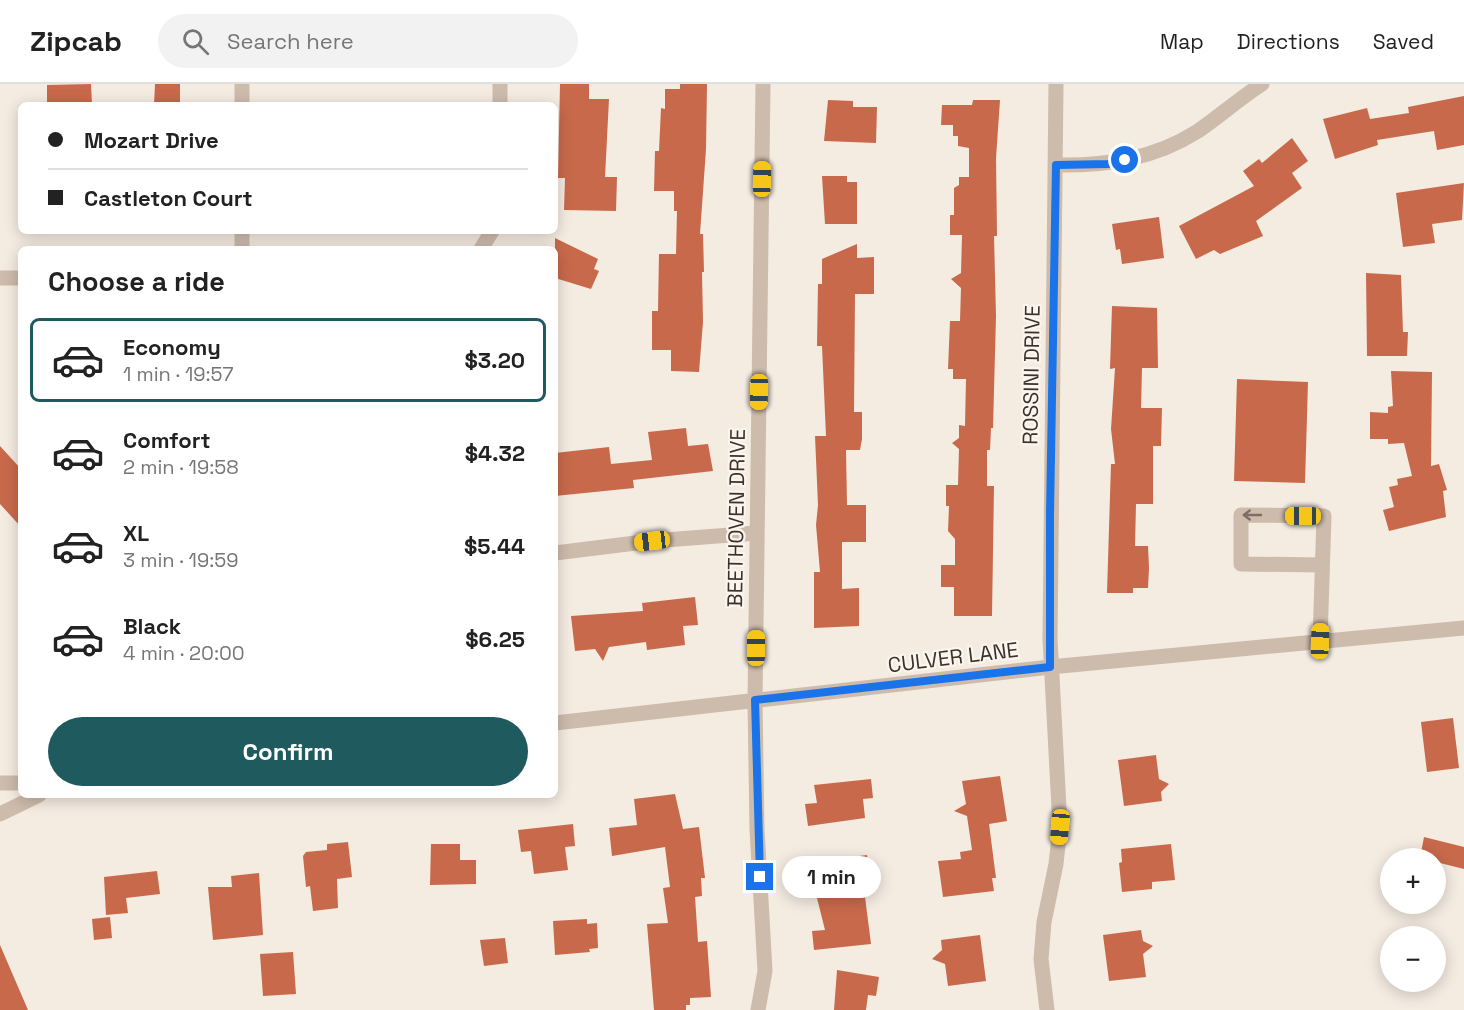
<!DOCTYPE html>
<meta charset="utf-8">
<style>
:root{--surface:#fff;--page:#f2f2f2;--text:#222;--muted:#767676;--line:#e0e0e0;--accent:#1f5a5e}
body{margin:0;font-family:"Space Grotesk",sans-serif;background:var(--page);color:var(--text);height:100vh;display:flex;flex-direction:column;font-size:22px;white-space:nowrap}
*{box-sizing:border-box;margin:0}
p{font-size:20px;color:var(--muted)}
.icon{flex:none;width:33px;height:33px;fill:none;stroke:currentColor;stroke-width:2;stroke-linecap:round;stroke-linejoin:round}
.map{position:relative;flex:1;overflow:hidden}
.panel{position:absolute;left:18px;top:162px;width:540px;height:552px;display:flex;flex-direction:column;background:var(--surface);border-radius:9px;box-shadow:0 3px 15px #0003}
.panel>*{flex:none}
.top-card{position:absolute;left:18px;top:18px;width:540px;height:132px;border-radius:9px;box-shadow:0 3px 15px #0003;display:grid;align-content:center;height:132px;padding:0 30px;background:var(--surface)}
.controls{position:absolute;left:1380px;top:764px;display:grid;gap:12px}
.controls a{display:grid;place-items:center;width:66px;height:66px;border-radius:50%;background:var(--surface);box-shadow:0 3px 15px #0003;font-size:30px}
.end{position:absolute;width:27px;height:27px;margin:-14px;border:8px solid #1a73e8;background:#fff;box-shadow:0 0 0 3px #fff}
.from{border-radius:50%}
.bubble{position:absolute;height:42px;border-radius:21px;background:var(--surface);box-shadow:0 3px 15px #0003;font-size:20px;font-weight:700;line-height:42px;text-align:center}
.car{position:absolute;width:18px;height:36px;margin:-18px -9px;border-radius:8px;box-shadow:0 0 4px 2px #0007;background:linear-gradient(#f5c518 24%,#345 0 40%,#f5c518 0 76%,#345 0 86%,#f5c518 0)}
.top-card b{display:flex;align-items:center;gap:21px;height:57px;font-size:22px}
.top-card b+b{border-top:2px solid var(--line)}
.top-card i{width:15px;height:15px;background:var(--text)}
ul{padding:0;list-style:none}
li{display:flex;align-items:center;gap:18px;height:84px;margin:0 12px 9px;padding:0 18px;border:3px solid transparent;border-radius:9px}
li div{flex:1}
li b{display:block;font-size:22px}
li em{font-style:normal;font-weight:700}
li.on{border-color:var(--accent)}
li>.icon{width:54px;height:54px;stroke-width:1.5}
h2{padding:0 30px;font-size:27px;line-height:72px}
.action{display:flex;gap:12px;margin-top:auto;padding:12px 30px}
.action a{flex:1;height:69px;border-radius:36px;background:var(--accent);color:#fff;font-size:24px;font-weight:700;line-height:69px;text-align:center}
header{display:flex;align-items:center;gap:36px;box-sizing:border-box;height:84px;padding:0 30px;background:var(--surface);border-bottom:2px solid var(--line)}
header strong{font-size:28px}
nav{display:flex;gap:33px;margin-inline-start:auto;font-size:21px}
.search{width:420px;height:54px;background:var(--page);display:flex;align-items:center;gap:15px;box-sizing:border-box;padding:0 21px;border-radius:33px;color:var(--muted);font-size:22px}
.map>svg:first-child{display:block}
</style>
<header>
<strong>Zipcab</strong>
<div class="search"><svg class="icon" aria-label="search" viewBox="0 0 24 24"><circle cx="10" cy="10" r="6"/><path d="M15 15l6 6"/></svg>Search here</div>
<nav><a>Map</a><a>Directions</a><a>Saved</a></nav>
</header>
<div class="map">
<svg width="1464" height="926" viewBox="0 0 1464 926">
<rect width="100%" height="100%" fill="#f4ebe1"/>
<path fill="#c8694b" d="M91,0L92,21H47V1Z
M155,0H180V21H154Z
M560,0H589V15H609L605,93H617L616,127L564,126L565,94H558Z
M680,0H707L706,65L700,150H703L704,188H702L703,238L699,288L671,287V266H652V227H658L659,170H676L677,127H674V107H654L655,67H659L661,24L665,25V5H680Z
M1464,12V61L1437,66L1434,47L1377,56L1378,61L1335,75L1323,35L1367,24L1370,35L1409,29L1408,23Z
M828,16L853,17V23H877L876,59L824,57Z
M973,16H1000L996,74L997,152H994L996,232L993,344H991L990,366H987V402H994L992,532H954V503H941V481H955V455L948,447L949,422H946V401H958L959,365L952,359L959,354V341L965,342L966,295H953V285H948L950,237H960L961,204L951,195L961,189L962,151H950V131H954V104L959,101V93H969V64L958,62V52H953V41H941L942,21H972Z
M1292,54L1308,77L1292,89L1302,104L1256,137L1263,152L1220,170L1214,166L1196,175L1179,142L1254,102L1243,87L1259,75L1262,79Z
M822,92H847V98H857V140H825Z
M1464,99L1462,136L1432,140L1435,159L1403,163L1396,109Z
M1159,133L1164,174L1122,180L1120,165L1116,166L1112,140Z
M555,154L598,175L594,185L599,187L591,205L555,194Z
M857,160V174L874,173V210H855L854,328H862V355L860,366H846L847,421H866V458H842V505L859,504V542L814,544V488H820L816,441L818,421L815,352H826L822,262H817L818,200H822V175Z
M1366,189L1401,191L1403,248H1408L1407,272H1367Z
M1112,222L1157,224L1158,284H1142L1141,324H1162L1161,362H1153V420H1136L1135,462H1148L1149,484L1148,504H1133V509H1107L1111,380H1115L1111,345L1115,284L1110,285Z
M1391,287L1432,288L1431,382L1439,380L1447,406L1443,407L1446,433L1389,447L1383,426L1394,423L1389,403L1398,401L1397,395L1412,392L1404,359L1388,360V355H1370V328L1388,329V323L1393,322Z
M1237,295L1308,298L1305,399L1234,397Z
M686,344L688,362L708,360L713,387L633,396L634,404L555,412V369L609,363L611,380L652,376L648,348Z
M0,362L21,385V443L0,420Z
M695,513L698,541L683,542L685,561L647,566L646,558L609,563L603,577L595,565L575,567L571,532L643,527L642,519Z
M1453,634L1459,684L1427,688L1421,638Z
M1156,671L1159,695L1169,700L1161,708L1162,717L1124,722L1118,676Z
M1000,692L1007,737L989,740L996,794H992L994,807L943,813L938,777L961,775L960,768L972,766L967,732L954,727L966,720L962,697Z
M871,695L873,714L863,715L865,734L808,742L805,720L817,719L814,701Z
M675,710L683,745L699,743L705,794H701L702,812L695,813L698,858L707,857L711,913L690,914V921H686V926H654L647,840L668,839L663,804L670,803L665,763L612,772L609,744L637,741L634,715Z
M573,740L575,762L565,763L568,786L534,790L531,767L521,768L518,746Z
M1424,753L1464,763V785L1436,778V774H1420Z
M348,758L352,793L337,795L338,824L313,827L310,802L306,803L303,772L306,768L327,766V760Z
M431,760H460V776H476V800L430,801Z
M1171,760L1175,796L1152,798V805L1122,808L1119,779L1122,778L1121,765Z
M867,771L872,805H864L871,860L814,866L812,847L825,846L813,798L824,796L819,777Z
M157,787L160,810L126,814L128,829L106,831L104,793Z
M259,789L263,851L213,856L208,803H232L231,792Z
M110,833L112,854L94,856L92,835Z
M587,835V840L597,839L598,864L589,865L590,868L555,871L553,837Z
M1141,846L1143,857L1153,862L1143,870L1146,893L1109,897L1103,851Z
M980,851L986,897L948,902L945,880L932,875L942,866L941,856Z
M505,854L508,879L484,882L480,856Z
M0,861L28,926H0Z
M293,868L296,910L263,912L260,870Z
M837,886L879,893L876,912L868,911L866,926H834Z"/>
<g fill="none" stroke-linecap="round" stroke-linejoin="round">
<path stroke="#cdbbac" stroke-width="15" d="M242,0V21
M500,21V0
M1055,81C1107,82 1154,75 1198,47C1220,32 1240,14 1262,0
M242,147V165
M481,165L492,147
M0,194H21
M555,469L652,457L756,449
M1320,557L1324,432L1241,431V480L1322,481
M555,639L1050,583L1464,544
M0,699H21
M0,730L39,711
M758,926L765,887L757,745L755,617L763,0
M1047,926L1041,875L1044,838L1056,780L1060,743L1050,555L1056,0"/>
</g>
<defs><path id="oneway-shaft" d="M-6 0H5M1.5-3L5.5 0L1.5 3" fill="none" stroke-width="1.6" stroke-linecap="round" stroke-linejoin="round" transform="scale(1.5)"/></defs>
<use stroke="#7d6f65" href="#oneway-shaft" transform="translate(1252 431) rotate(180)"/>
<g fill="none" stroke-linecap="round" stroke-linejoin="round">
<path stroke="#1a73e8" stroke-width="8" d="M760,793L755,616L1050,583V430L1056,81L1108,80L1125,76"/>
</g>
<g text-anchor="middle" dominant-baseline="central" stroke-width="4.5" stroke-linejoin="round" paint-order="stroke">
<g font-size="21" fill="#3b302b" stroke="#fbf5ee">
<text transform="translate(1031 291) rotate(-89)">ROSSINI DRIVE</text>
<text transform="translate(736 434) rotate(-89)">BEETHOVEN DRIVE</text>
<text transform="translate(953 573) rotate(-7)">CULVER LANE</text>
</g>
</g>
</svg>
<div class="controls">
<a>+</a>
<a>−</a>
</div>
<i class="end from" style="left:1125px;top:76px"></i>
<i class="end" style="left:760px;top:793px"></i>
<div class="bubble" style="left:782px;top:772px;width:99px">1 min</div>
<i class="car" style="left:762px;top:95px;rotate:1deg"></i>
<i class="car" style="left:759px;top:308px;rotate:181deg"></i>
<i class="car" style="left:1303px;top:432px;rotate:270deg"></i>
<i class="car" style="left:652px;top:457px;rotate:263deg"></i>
<i class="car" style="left:1320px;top:557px;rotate:2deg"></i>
<i class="car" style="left:756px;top:564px;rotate:0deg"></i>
<i class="car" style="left:1060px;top:743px;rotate:185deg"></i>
<div class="top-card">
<b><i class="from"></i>Mozart Drive</b>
<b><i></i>Castleton Court</b>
</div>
<section class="panel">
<h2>Choose a ride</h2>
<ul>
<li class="on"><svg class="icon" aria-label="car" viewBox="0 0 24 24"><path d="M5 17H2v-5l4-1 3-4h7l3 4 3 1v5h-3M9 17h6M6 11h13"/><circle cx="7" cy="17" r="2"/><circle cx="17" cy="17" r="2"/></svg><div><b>Economy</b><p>1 min · 19:57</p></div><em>$3.20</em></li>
<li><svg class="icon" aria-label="car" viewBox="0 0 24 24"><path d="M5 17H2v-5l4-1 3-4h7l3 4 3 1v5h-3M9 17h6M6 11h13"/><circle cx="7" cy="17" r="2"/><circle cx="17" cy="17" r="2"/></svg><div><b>Comfort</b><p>2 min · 19:58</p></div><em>$4.32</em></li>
<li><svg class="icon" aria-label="car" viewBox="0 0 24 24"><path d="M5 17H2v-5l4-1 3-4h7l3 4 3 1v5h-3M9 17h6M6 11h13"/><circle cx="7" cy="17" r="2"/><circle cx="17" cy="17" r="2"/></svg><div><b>XL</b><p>3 min · 19:59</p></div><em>$5.44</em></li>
<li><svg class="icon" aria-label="car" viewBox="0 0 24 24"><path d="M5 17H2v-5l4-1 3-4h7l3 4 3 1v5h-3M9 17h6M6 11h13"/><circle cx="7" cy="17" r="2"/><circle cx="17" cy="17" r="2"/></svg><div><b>Black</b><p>4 min · 20:00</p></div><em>$6.25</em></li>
</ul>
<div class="action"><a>Confirm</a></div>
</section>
</div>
